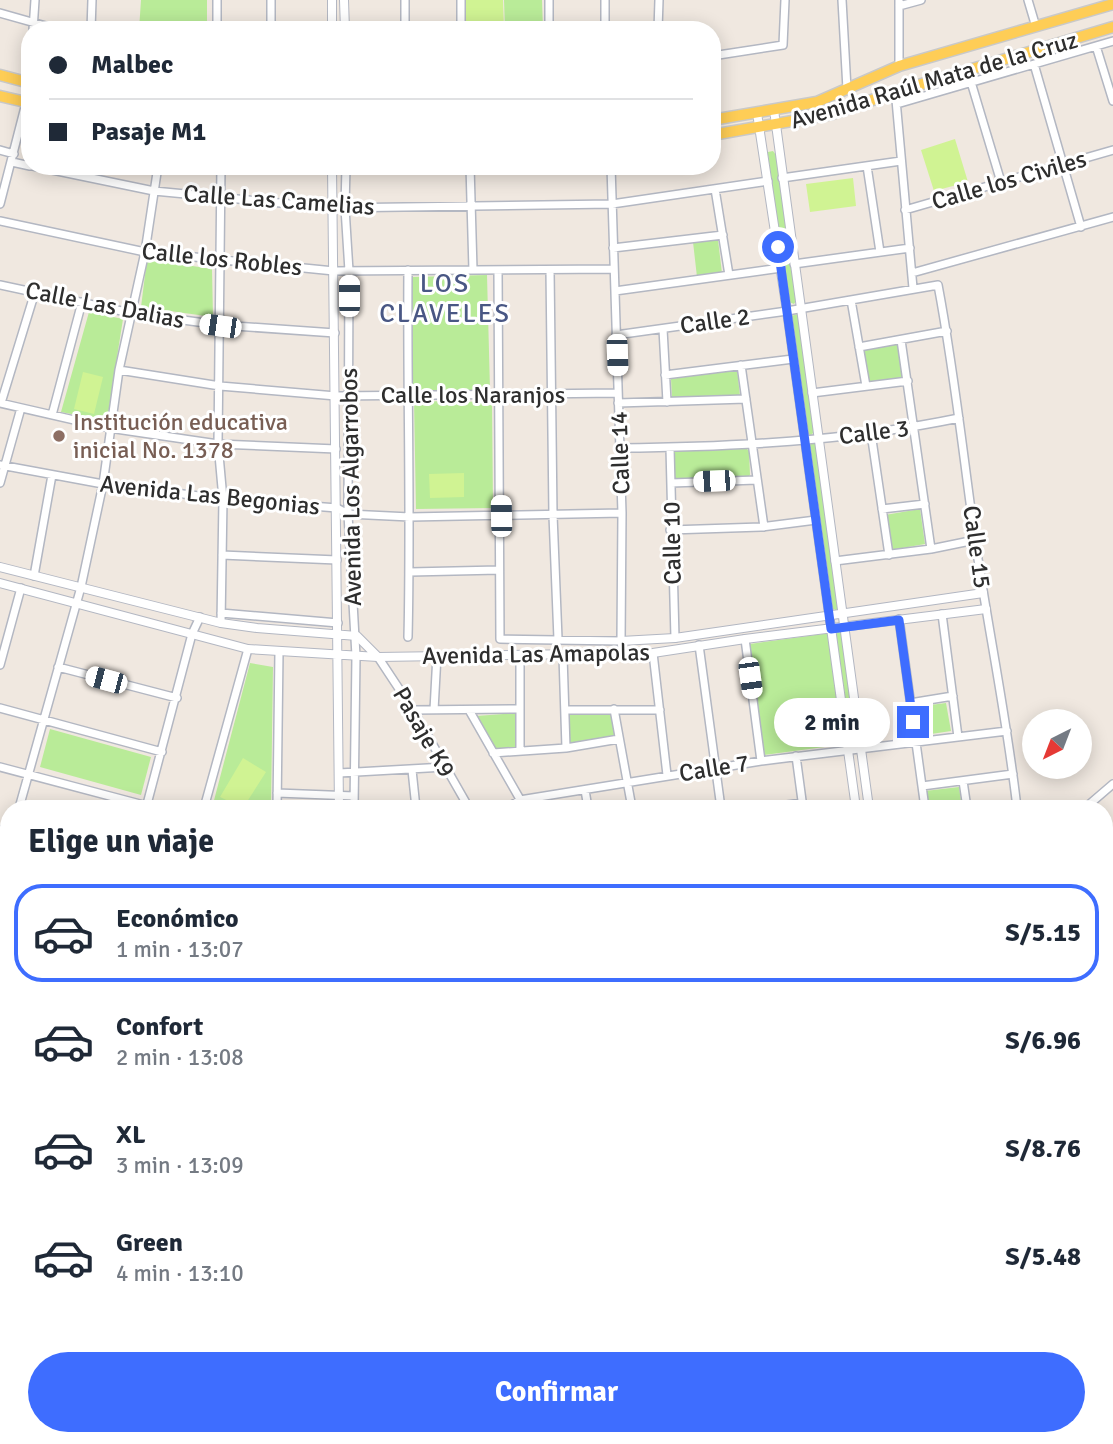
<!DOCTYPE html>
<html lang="es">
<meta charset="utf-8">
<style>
:root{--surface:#fff;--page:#f6f6f7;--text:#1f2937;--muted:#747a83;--line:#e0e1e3;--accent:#3e6dff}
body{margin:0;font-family:Signika,sans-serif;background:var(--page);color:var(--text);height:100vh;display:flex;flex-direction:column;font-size:26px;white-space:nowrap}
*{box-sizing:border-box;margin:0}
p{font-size:23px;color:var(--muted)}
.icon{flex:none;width:38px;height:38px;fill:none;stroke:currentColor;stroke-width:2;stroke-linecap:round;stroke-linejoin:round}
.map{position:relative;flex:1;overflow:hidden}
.sheet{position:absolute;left:0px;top:800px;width:1113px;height:646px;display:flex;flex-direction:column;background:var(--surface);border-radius:28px 28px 0 0;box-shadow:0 4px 18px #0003}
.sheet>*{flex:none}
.top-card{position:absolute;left:21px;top:21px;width:700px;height:154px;border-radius:28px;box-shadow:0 4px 18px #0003;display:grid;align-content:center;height:154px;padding:0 28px;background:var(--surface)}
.needle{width:46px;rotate:222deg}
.tools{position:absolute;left:1022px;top:709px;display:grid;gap:14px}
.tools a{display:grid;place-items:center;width:70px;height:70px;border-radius:50%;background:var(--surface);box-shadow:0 4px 18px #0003;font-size:35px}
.end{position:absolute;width:32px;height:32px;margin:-16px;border:9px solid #3e6dff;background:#fff;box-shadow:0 0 0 4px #fff}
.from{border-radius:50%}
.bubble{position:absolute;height:49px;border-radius:24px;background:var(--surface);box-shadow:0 4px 18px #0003;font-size:23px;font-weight:800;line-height:49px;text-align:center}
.car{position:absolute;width:21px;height:42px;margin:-21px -10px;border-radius:9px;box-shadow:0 0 5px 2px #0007;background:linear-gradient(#fff 24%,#345 0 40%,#fff 0 76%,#345 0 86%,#fff 0)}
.top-card b{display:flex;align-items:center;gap:24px;height:66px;font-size:26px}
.top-card b+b{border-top:2px solid var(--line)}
.top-card i{width:18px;height:18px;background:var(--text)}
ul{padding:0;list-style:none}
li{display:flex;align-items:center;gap:21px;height:98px;margin:0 14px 10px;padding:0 14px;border:4px solid transparent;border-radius:28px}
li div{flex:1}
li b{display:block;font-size:26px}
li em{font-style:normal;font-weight:800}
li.on{border-color:var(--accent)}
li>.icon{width:63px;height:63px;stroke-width:1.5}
h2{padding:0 28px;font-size:32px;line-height:84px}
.action{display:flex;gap:14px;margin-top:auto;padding:14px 28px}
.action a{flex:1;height:80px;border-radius:42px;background:var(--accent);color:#fff;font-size:28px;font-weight:800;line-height:80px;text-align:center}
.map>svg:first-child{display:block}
</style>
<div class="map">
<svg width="1113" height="1444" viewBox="0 0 1113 1444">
<rect width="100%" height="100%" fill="#f0e8e0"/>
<path fill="#b9eb98" d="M141,0H207V30H139Z
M504,0H542L543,30H505Z
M773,151L776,155L796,295V301L794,304L789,302L768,155V152Z
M716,239L718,240L722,273L697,277L693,242Z
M147,259L212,269L213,317L141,307Z
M487,275L490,390L413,391L412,277Z
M89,312L123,319L107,421L61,412Z
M798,314L800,317L814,432L811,435L807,434L791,316Z
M898,344L904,379L868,383L863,350Z
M737,369L740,396L672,398L671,379Z
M414,401L492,402L493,508L416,509Z
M810,441L816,443L838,609L836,610L831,608L808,443Z
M747,449L749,451L750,475L748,477L672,479L673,451Z
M920,509L925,544L891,550L885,515Z
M838,632L842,634L858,743L855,746H851L835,635Z
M830,633L847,744L764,755L750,644Z
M250,663L273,667L271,808H212Z
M946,703L951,731L918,736L915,707Z
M569,712H611L616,735L570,743Z
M516,713L517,748L493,749L476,716Z
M50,729L151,757L141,795L40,767Z
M959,787L962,808H928L925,791Z"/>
<path fill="#d0f393" d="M466,0H503L504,30H465Z
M955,139L968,182L934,191L921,150Z
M853,178L856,206L810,212L806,184Z
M83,372L103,377L94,414L74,409Z
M464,473V497L430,498L429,474Z
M243,758L266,772L243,808L220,797Z"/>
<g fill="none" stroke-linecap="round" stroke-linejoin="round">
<g stroke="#b3b7c2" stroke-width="10">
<path id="minor" d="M217,0V30
M271,0V30
M605,0V30
M842,0L847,89
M899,0V66
M1028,0L1036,27
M899,6L921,0
M0,13L60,30
M33,30L35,0
M91,30L92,0
M405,30V0
M461,30V0
M549,30V0
M658,30L659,0
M1096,46L1113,101
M712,56L783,45L785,0
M1034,64L1081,227
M28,82L30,65
M971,82L1001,182
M896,100L913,288
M897,104L1113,41
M0,150L14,154
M12,162L30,166
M33,166L154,191L333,208L612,204L768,181
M221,166L218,444L223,499L221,623
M346,166L345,208L349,271L348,514L356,656L354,808
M470,166L473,270
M611,166L622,513L621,641L623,656
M867,166L880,252
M782,178L901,161
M715,189L729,275
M0,204L26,103
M905,210L1113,150
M0,221L145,252L334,271L614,269
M613,248L723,235
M794,264L910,248
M408,270C407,393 411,515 408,637
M498,270L500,639L621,641
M550,270L553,515L558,639
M912,273L1113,217
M0,285L131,313L220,325L335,333
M615,291L781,268
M851,300L866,386
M663,329L667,402
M616,335L787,311L938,285C954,369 963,454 975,539C988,629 1007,718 1017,808
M901,340L931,549
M859,347L947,331
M741,365L764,527
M119,370L220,386L336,396L618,393
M665,375L793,359
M812,393L908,381
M0,403L109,428L218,444L336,449
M1,403L35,292
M618,403L746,399
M52,415L82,302
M871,433L889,555
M620,448C733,447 848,441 959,418
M670,448L675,638
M0,465L103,484L223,499L337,508L348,514L410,517L622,513
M0,483L21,408
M671,483L757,480
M882,509L925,504
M670,530L761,527L816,520
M222,555L337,560
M835,561L931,549L975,540
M410,572L499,570
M34,576L52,475
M221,613L338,623
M942,614L958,737
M899,619L925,808
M745,639L761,761
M699,645L721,808
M653,653L667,775
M520,655V751
M563,656L566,748
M378,657L413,710L469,808
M0,665L21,588
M58,667L177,698
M910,703L953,696
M0,708L162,752
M614,709L632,808
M413,710L520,709
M434,710L437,655
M469,710L525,808
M565,710H660
M493,753L566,748L619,739
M796,756L803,808
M0,767L155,808
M412,770L416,808
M339,773L445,767
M963,781L967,808
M922,786L1013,774
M585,790L588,808
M277,793L354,796
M19,808L81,587L103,484L119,370L145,252L158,166
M146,808L192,634L200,617
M204,808L248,649
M277,808L279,652
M507,808L520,800L761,761L1007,731
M764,808L802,803
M1085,808L1113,784
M0,830L9,832
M1104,876L1113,873
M0,879L9,846
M0,902L9,904
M0,971L9,973
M1104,996L1113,995
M1104,1030L1113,1079
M0,1090L9,1089
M0,1248H9
M1104,1302L1113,1366
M0,1324H9
M0,1409L9,1339
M363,1437V1444
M420,1437V1444
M600,1437L603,1444
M663,1437L665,1444
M722,1437L725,1444
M842,1437L846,1444
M890,1437L892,1444
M1055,1437L1056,1444
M1097,1437L1098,1444
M137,1444L138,1437
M519,1444L556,1437"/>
</g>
<g stroke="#b3b7c2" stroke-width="10">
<path id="tertiary" d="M332,0V30
M344,0L345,30
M774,110L869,808
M757,113L787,311L856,808
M332,166L339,808
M0,567L221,623L257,628L357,636L378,657
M0,583L248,649L378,657L653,653L745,639L986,609
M621,641L675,638L983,593
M1104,939L1113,935
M1104,956L1113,953
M0,1162H9
M0,1177H9
M1104,1286L1113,1285
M1104,1297L1113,1296
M342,1437V1444
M942,1437L943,1444
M957,1437L958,1444
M800,1444L812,1437"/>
</g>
<g stroke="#c9c9c9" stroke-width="13">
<path id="primary" d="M0,75L30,83
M0,96L30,103
M712,120L817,102L899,66L1113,4
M712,135L832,114L895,92L1113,27"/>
</g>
<use href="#minor" stroke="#fff" stroke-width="7"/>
<use href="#tertiary" stroke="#fff" stroke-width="8"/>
<use href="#primary" stroke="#fecd56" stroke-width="10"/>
</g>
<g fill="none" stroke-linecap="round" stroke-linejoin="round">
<path stroke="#3e6dff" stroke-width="9" d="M778,247L831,629L899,620L913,722"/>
</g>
<circle fill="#8d6e63" stroke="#fff" stroke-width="2.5" cx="59" cy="436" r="7"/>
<g text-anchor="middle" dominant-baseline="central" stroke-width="6" stroke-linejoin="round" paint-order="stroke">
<g font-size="24" fill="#2e2e2e" stroke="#fff">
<text transform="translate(934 80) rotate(-16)">Avenida Raúl Mata de la Cruz</text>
<text transform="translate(1009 180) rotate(-16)">Calle los Civiles</text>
<text transform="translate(279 200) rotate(4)">Calle Las Camelias</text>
<text transform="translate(222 259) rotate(6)">Calle los Robles</text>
<text transform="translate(105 305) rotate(11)">Calle Las Dalias</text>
<text transform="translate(715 321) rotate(-8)">Calle 2</text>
<text x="473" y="395">Calle los Naranjos</text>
<text transform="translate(874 432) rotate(-7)">Calle 3</text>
<text transform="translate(620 453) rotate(-92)">Calle 14</text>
<text transform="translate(351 487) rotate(-91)">Avenida Los Algarrobos</text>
<text transform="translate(210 495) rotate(6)">Avenida Las Begonias</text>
<text transform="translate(672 543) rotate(-91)">Calle 10</text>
<text transform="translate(977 547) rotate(82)">Calle 15</text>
<text transform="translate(536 654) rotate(-1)">Avenida Las Amapolas</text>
<text transform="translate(424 732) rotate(60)">Pasaje K9</text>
<text transform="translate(714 768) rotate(-9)">Calle 7</text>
</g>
<g font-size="24" fill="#785e54" stroke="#fff" text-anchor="start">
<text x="73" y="422">Institución educativa<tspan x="73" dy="28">inicial No. 1378</tspan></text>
</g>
<g font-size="26" letter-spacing="2" fill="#495784" stroke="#fff">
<text x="445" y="284">LOS<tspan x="445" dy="30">CLAVELES</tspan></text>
</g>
</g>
</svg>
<div class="tools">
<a><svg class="needle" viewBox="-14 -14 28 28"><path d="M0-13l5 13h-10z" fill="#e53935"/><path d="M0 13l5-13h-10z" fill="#747a83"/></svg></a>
</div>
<i class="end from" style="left:778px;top:247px"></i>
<i class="end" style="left:913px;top:722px"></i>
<div class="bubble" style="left:774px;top:698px;width:116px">2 min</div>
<i class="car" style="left:349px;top:296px;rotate:0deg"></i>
<i class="car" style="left:220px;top:326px;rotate:278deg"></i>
<i class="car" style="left:617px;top:355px;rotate:178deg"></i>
<i class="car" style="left:714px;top:481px;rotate:268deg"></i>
<i class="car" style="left:501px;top:516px;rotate:359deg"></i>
<i class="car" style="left:750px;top:678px;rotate:172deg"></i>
<i class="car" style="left:106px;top:680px;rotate:285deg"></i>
<div class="top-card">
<b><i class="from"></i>Malbec</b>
<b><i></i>Pasaje M1</b>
</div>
<section class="sheet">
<h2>Elige un viaje</h2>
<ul>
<li class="on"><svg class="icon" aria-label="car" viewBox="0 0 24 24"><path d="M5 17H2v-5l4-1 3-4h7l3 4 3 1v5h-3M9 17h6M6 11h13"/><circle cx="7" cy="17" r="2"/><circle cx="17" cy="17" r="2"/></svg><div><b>Económico</b><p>1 min · 13:07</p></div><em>S/5.15</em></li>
<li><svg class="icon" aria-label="car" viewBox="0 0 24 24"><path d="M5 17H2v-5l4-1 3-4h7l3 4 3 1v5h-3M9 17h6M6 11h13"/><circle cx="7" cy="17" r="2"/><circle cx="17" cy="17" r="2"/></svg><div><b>Confort</b><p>2 min · 13:08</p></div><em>S/6.96</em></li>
<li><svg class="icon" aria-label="car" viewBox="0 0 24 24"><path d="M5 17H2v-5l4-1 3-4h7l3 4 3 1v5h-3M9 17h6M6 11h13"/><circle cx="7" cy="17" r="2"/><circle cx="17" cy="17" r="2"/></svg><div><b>XL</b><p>3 min · 13:09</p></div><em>S/8.76</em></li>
<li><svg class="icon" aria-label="car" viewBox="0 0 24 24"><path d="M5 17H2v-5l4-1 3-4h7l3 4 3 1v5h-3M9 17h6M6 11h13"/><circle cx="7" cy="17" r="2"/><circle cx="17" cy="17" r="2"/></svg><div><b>Green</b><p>4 min · 13:10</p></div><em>S/5.48</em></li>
</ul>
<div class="action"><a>Confirmar</a></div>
</section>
</div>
